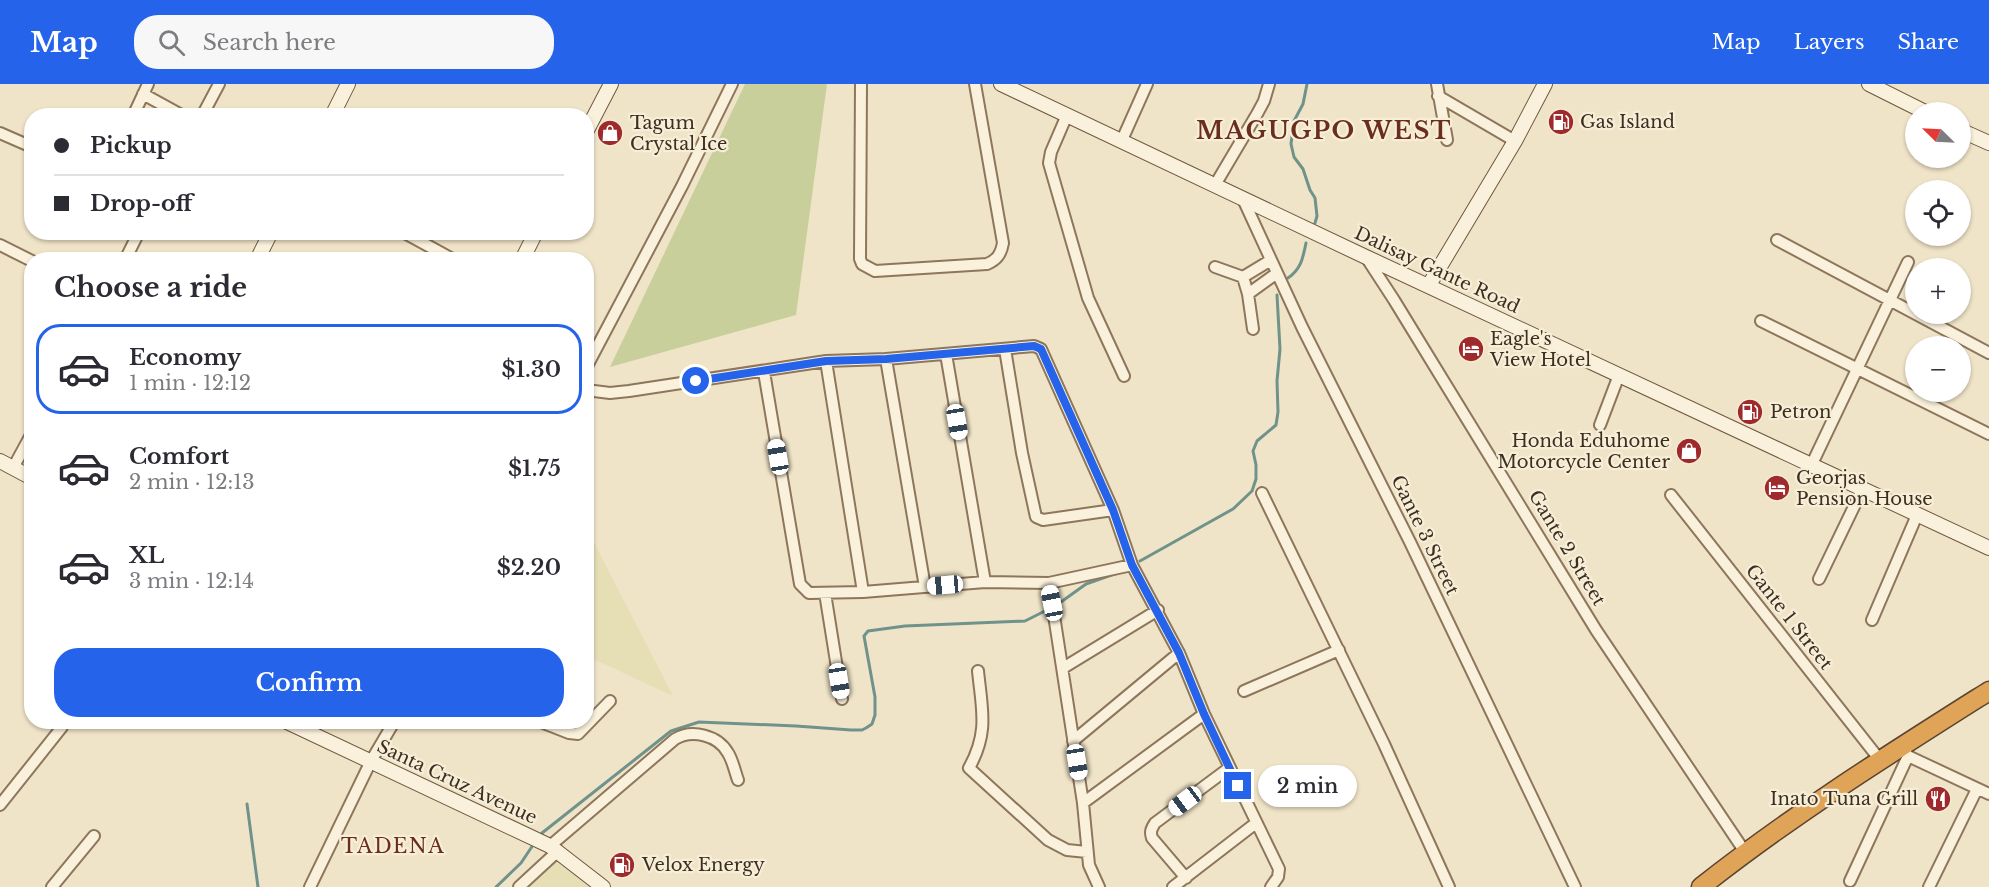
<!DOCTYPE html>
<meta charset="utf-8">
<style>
:root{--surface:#fff;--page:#f7f7f7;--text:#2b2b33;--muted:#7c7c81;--line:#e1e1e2;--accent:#2563eb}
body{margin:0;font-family:"Libre Baskerville",serif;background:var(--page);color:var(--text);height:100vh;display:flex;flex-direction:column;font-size:22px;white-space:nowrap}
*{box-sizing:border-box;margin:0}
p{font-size:20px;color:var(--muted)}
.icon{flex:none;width:33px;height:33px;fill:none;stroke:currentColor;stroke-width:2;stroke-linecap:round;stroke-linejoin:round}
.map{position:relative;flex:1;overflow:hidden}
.details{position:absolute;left:24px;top:168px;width:570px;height:477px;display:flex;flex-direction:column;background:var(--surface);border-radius:24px;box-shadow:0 2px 4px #0004}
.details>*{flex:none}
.guide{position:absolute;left:24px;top:24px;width:570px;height:132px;border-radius:24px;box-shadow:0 2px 4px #0004;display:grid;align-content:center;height:132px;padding:0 30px;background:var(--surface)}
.needle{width:39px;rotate:294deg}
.tools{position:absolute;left:1905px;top:18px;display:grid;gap:12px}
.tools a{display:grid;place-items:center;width:66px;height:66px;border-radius:50%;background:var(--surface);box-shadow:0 2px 4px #0004;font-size:30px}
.end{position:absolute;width:27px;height:27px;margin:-14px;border:8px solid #2563eb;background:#fff;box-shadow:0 0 0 3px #fff}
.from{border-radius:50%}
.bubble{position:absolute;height:42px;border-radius:21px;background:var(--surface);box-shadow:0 2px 4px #0004;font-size:20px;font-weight:600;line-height:42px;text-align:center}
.car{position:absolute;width:18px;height:36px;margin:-18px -9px;border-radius:8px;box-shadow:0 0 4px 2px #0007;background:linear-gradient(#fff 24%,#345 0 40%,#fff 0 76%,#345 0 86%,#fff 0)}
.guide b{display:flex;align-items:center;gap:21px;height:57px;font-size:22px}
.guide b+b{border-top:2px solid var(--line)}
.guide i{width:15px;height:15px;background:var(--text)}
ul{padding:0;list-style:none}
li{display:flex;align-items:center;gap:18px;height:90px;margin:0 12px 9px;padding:0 18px;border:3px solid transparent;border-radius:24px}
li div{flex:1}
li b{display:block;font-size:22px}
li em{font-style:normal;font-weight:600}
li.current{border-color:var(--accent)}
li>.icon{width:54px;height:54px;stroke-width:1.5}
h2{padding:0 30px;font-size:27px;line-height:72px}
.primary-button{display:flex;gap:12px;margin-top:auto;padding:12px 30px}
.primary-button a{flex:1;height:69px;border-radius:24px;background:var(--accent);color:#fff;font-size:24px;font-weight:600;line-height:69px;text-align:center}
header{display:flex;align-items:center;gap:36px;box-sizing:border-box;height:84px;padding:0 30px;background:var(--accent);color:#fff}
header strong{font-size:28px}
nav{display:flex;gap:33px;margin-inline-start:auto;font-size:21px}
.search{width:420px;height:54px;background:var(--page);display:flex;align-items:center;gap:15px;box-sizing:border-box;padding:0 21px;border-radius:24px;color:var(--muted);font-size:22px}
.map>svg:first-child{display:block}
</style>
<header>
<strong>Map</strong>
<div class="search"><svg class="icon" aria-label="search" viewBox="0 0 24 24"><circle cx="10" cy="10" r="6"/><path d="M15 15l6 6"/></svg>Search here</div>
<nav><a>Map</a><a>Layers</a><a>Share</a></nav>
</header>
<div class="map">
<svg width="1989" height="803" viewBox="0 0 1989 803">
<rect width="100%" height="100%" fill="#f0e4c8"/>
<path fill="#e6deb5" d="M587,445L673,612L587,572Z
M555,775L590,803H526Z"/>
<path fill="#c9cf9b" d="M745,0H827L796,231L610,283Z"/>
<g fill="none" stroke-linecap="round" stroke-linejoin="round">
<path stroke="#6f938a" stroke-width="3" d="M1307,0L1303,20L1294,37L1291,60L1294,73L1303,85L1310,106L1315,114L1317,132L1315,139
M1288,194C1301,185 1303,174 1306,159
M1140,477L1233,425L1252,407L1256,395V381L1253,367L1257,357L1276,341L1278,328L1277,297L1280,265L1277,211
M1061,518L1086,500L1120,488
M247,720L258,803
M542,749L671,647L699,638L796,642L851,646H862L866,644L872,640L875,631V613L864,552L868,547L905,542L1025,537L1045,527
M496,803L521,779L533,761"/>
<g stroke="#8d765c" stroke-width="14">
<path id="street" d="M861,0L860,175L862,180L875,187L987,180C997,176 1001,170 1003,159L975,0
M1437,0L1447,56
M143,10L183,32
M1438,12L1515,57
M1067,31L1051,68L1049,79L1088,214L1124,292
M133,32L148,0
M202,32L219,0
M0,49L32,63
M1122,56L1147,0
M1215,101L1257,30L1264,17L1269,0
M1243,115L1302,243L1410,458L1575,803
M403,148L454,176
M1777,156L1989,269
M0,161L32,177
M1366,173L1394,216L1596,546L1745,768
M125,176L139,148
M1215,183L1243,193L1248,210L1253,245
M1243,193L1271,176
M1248,210L1277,189
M1761,237L1989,350
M1005,265L1022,369L1036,433L1043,436L1113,426
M946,270L985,498
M886,275L925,503
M826,277L863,508
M586,284L682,102L732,0
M764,288L800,500L809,509L863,508L985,498L1049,499L1132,481
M586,306L610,309L629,307L826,277L886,275L1034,262L1041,265L1113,426L1132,481L1179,569L1204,630L1279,785L1278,793L1271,803
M1600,341L1619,291
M1811,382L1908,178
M13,384L32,349
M1262,409L1384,660L1449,803
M1671,411L1880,676
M1819,495L1862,406
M1049,499L1083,719L1089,781L1099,803
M825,509L842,615
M1872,536L1917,431
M1063,584L1158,526
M978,587C982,626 989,648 969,684L1048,756L1067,766L1087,768
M1244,607L1339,566
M541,638L569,649L578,650L610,617
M1073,657L1179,569
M1905,667L1908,672L1989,710
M1083,719L1204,630
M0,721L62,643
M550,762L675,655C692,645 718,651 728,669C733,677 735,688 738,696
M1186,794L1152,754C1150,748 1151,745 1155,739L1229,684
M1850,797L1908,672
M52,803L94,752
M310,803L371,677L394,638
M519,803L558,767
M1173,803L1256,739
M1929,803L1977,705"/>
</g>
<g stroke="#6f573f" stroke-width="16">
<path id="secondary" d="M1001,0L1366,173L1989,464
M1869,0L1925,28
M332,32L348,0
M1960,46L1989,59
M586,48L611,0
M257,176L271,148
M522,176L536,148
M1429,201L1515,57L1545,0
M0,377L32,394
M287,638L550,762L603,803"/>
</g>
<g stroke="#5b4430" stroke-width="21">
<path id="highway" d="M1701,803C1792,731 1891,669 1989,607"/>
</g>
<use href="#street" stroke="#faf1dc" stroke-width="10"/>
<use href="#secondary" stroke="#faf1dc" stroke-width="14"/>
<use href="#highway" stroke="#e0a458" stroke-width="18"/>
</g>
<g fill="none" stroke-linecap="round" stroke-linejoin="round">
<path stroke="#2563eb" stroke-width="8" d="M696,297L826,277L886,275L1034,262L1041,265L1113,426L1132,481L1179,569L1204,630L1238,702"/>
</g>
<defs>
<g id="fuel-disc" transform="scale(1.35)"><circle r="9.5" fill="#9e2a2b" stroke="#f7eed8"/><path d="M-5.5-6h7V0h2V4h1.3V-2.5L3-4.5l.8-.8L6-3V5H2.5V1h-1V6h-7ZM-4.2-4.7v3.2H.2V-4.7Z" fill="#fff"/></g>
<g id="shop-disc" transform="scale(1.35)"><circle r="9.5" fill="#9e2a2b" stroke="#f7eed8"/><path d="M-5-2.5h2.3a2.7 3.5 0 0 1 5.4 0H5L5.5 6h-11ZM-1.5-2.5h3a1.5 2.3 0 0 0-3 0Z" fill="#fff"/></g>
<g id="hotel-disc" transform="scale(1.35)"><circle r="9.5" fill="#9e2a2b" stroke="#f7eed8"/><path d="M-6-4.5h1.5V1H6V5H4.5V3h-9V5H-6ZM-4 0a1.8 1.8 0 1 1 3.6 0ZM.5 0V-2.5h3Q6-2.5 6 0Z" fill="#fff"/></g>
<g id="restaurant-disc" transform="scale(1.35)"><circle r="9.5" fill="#9e2a2b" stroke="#f7eed8"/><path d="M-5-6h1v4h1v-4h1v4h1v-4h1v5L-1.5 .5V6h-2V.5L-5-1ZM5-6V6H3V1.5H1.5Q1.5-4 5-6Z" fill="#fff"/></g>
</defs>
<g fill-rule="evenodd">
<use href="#fuel-disc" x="1561" y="38"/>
<use href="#shop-disc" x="610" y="49"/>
<use href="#hotel-disc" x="1471" y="265"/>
<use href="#fuel-disc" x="1750" y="328"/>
<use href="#shop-disc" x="1689" y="367"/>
<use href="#hotel-disc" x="1777" y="404"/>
<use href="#restaurant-disc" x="1938" y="715"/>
<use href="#fuel-disc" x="622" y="781"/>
</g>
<g text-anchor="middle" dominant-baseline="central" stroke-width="4.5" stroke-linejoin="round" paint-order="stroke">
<g font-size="18" fill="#3d2e20" stroke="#f7eed8" text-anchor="start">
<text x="1580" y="38">Gas Island</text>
<text x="630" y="39">Tagum<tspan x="630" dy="21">Crystal Ice</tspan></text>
<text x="1490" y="255">Eagle's<tspan x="1490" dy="21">View Hotel</tspan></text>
<text x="1770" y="328">Petron</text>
<text x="1670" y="357" text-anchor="end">Honda Eduhome<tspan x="1670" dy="21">Motorcycle Center</tspan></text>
<text x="1796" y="394">Georjas<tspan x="1796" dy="21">Pension House</tspan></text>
<text x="1918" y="715" text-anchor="end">Inato Tuna Grill</text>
<text x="642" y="781">Velox Energy</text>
</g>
<g font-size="18" fill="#3d2e20" stroke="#f7eed8">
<text transform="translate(1437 186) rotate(25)">Dalisay Gante Road</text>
<text transform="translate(1425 451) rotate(64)">Gante 3 Street</text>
<text transform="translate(1567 464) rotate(59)">Gante 2 Street</text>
<text transform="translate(1789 533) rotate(52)">Gante 1 Street</text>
<text transform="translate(457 698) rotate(25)">Santa Cruz Avenue</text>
</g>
<g font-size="20" letter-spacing="1.5" fill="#6b2e1e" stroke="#f7eed8">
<text x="393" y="762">TADENA</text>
</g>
<g font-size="24" font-weight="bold" letter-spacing="1.5" fill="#6b2e1e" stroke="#f7eed8">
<text x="1324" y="46">MAGUGPO WEST</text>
</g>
</g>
</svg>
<div class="tools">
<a><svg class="needle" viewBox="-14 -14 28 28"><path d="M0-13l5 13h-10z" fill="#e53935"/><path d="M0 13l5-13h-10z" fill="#7c7c81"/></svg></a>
<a><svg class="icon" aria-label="locate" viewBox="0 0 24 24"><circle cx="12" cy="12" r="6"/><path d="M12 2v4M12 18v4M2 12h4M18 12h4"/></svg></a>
<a>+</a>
<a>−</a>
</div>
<i class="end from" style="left:696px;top:297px"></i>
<i class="end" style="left:1238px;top:702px"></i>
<div class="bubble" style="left:1258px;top:681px;width:99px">2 min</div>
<i class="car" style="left:957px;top:338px;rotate:170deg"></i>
<i class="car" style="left:778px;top:373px;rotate:350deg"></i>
<i class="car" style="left:945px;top:501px;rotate:265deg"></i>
<i class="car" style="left:1052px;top:519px;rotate:349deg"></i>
<i class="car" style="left:839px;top:597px;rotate:171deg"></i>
<i class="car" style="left:1077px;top:678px;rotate:171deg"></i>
<i class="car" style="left:1185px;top:717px;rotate:233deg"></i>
<div class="guide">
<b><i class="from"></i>Pickup</b>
<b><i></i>Drop-off</b>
</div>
<section class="details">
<h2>Choose a ride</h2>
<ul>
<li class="current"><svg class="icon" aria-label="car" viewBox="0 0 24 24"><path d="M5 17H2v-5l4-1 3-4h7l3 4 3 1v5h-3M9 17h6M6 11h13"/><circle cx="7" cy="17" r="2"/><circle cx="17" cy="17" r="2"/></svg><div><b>Economy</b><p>1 min · 12:12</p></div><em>$1.30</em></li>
<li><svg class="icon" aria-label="car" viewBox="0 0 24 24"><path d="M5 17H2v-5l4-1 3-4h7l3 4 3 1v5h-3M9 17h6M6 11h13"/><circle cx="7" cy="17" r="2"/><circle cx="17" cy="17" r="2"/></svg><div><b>Comfort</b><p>2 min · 12:13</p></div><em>$1.75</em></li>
<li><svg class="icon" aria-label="car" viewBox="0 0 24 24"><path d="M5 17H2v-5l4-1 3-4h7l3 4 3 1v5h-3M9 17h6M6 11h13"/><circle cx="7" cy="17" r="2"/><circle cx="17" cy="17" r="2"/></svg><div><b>XL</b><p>3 min · 12:14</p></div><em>$2.20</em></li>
</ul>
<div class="primary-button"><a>Confirm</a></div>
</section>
</div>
